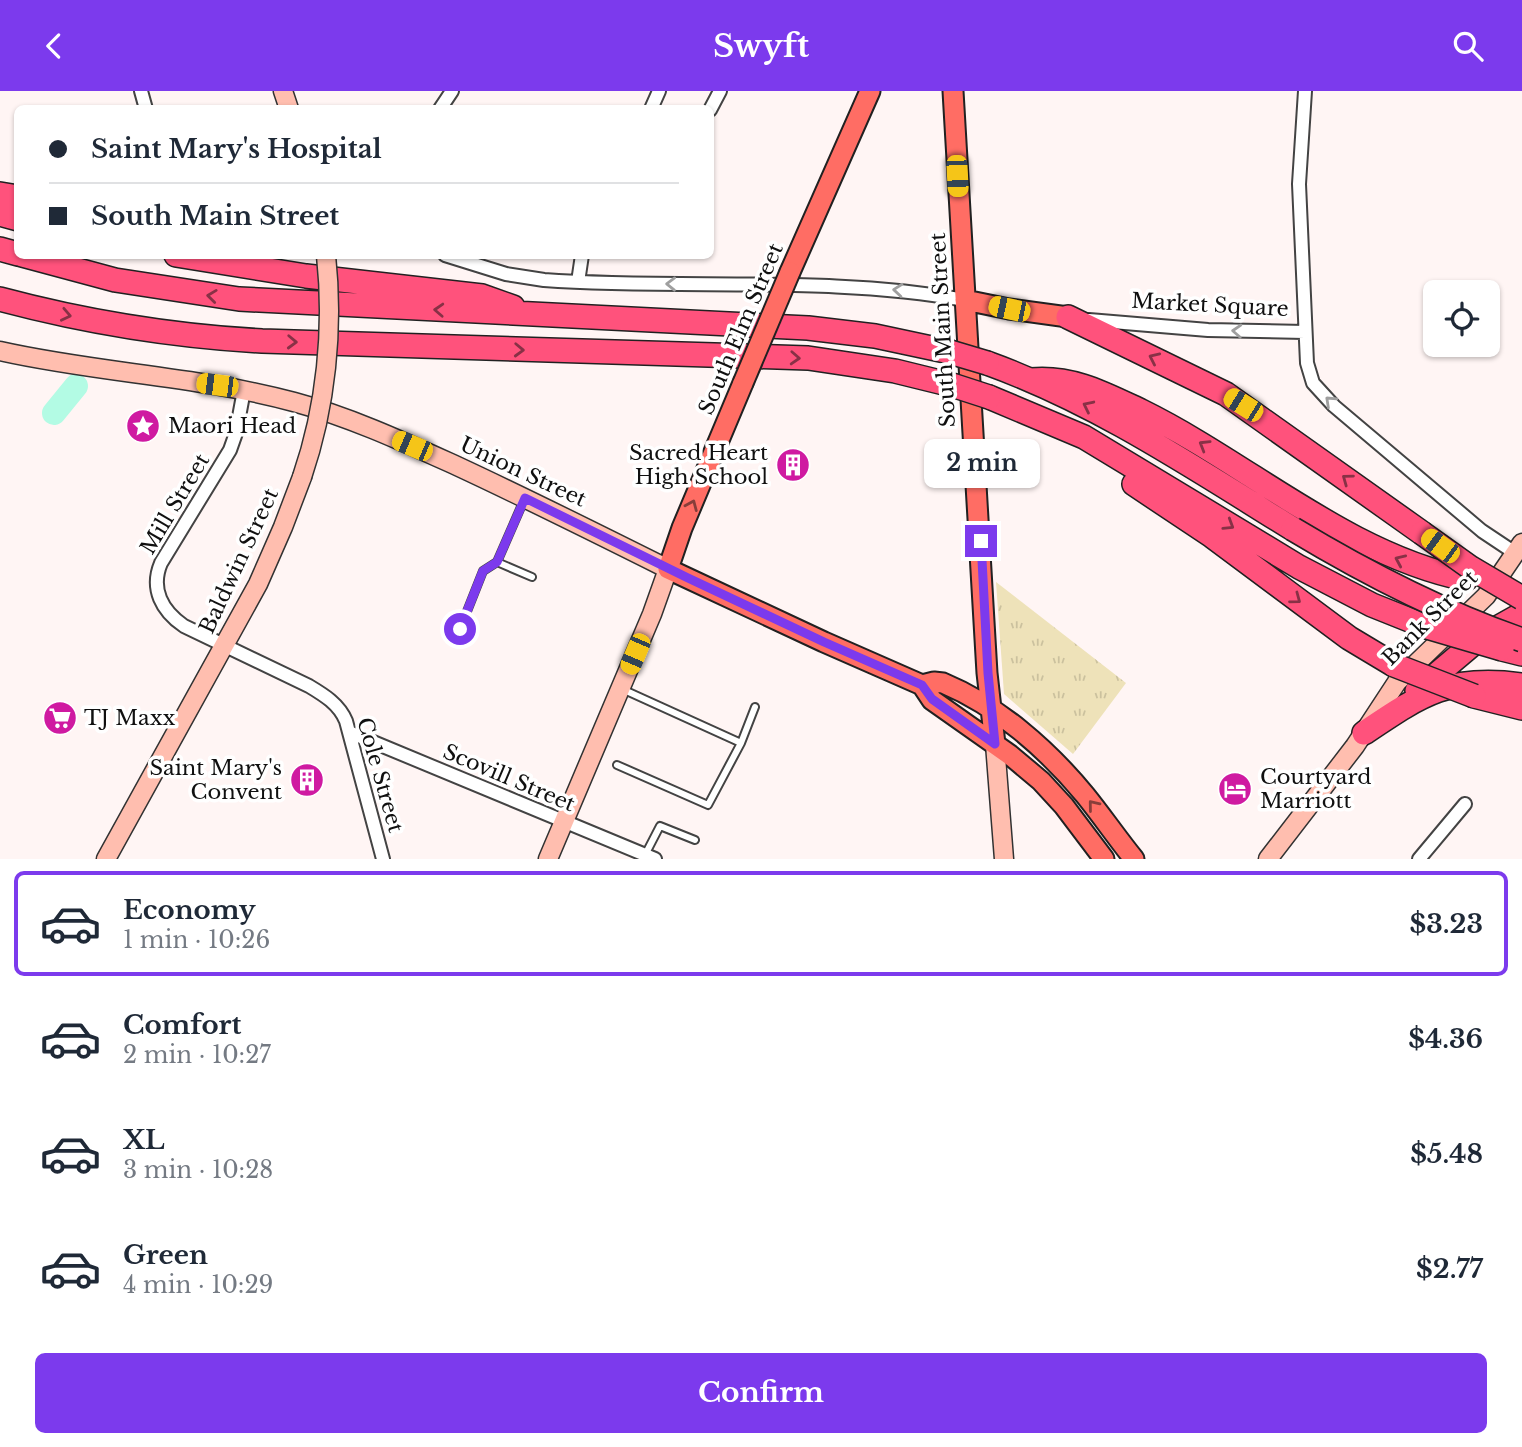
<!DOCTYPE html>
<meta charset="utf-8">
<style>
:root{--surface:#fff;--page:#f2f2f3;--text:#1f2937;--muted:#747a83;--line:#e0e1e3;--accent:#7c3aed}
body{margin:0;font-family:"Libre Baskerville",serif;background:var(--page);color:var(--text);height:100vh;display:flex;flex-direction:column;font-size:26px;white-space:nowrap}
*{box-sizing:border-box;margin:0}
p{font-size:23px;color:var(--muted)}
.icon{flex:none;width:38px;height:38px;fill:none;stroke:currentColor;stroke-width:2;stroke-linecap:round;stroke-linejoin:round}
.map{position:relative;height:768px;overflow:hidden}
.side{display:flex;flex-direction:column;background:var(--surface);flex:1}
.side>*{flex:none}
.top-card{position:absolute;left:14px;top:14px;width:700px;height:154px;border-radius:10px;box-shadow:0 2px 5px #0004;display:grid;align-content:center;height:154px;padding:0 35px;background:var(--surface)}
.fabs{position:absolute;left:1423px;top:189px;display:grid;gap:14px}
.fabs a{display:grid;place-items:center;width:77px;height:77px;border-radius:10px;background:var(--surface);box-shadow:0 2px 5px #0004;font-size:35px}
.end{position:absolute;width:32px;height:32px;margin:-16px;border:9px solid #7c3aed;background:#fff;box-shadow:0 0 0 4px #fff}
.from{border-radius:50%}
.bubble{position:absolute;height:49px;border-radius:10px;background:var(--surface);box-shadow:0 2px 5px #0004;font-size:23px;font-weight:700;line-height:49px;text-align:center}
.car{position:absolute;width:21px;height:42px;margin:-21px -10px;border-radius:9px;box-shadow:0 0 5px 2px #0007;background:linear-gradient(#f5c518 24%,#345 0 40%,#f5c518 0 76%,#345 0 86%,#f5c518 0)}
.top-card b{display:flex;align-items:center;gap:24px;height:66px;font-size:26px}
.top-card b+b{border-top:2px solid var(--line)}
.top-card i{width:18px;height:18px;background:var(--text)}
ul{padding:12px 0 0;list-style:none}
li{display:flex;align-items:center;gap:21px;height:105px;margin:0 14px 10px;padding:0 21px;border:4px solid transparent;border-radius:10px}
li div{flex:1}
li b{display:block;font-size:26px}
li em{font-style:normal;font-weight:700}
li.active{border-color:var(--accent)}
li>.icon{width:63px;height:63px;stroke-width:1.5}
.cta{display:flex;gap:14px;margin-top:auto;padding:14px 35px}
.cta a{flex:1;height:80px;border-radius:10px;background:var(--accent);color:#fff;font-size:28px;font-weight:700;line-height:80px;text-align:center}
header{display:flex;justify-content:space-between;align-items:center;height:91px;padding:0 35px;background:var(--accent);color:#fff;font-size:32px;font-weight:700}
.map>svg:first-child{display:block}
</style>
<header><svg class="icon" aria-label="back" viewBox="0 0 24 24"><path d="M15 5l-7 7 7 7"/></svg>Swyft<svg class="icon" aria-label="search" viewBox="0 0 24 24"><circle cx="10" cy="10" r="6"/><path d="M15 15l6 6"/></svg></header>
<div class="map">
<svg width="1522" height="768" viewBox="0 0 1522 768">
<defs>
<pattern id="park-tufts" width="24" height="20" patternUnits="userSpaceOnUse" patternTransform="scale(1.75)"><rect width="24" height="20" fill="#eee2b9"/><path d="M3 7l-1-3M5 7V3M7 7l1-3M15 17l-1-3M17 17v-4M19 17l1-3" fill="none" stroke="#cbc19e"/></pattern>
</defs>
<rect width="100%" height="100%" fill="#fff5f4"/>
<path fill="url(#park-tufts)" d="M996,491L1126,592L1073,663L1004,603Z"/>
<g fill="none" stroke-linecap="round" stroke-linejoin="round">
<path stroke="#b3fbe4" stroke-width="24" d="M54,322L76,295"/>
<g stroke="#434343" stroke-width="10">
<path id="service" d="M524,409L497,471L532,486
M460,538L483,480L497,471
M622,598L741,652L755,616
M617,674L708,714L741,652
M645,764L660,735L695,749"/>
</g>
<g stroke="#434343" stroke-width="16">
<path id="minor" d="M141,0L146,18
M1305,0L1299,93L1307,272L1313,292L1334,315L1482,440L1515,462
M440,18L452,0
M651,18L659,0
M710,19L720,0
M445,164L506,183L544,189C685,199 826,184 965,209
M578,191L582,164
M1089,229L1208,239L1305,241
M244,299L236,342L230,359L161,472C150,498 162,520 184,535L309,595C324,604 339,613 346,630L383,768
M349,641L655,768
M1419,768L1465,713"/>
</g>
<g stroke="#323232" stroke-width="21">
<path id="secondary" d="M283,0L289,18
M0,260C97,282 198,285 294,311C350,326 404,351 457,375C528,408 598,443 668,478L652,523L548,768
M995,653L1004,768
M106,768L258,493L283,436L302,386
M1268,768L1355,655L1397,591L1486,505L1522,452"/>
</g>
<g stroke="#212121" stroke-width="23">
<path id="primary" d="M953,0L987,582L995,653
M790,181L870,0
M965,209L1009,218L1068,226
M743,292L682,437L668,478L824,551L922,594L934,591L943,592C998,615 1047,658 1085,704C1102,725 1117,747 1134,768
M922,594L932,609L1010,664L1041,690L1064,715L1104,768"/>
</g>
<g stroke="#212121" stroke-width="26">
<path id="motorway" d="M0,103L18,106
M0,123L18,128
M0,158L18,163
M22,164L115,189L239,208L808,237L875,245L950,261
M176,164L306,185L482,205L513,216
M0,208C86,231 173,245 262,250L808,267L895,280L952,294
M1068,226L1226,303L1422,442
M987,272C1098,312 1194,377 1293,438
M1031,289C1072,285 1105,303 1141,320C1249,373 1347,464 1466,488
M989,306L1084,346L1299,476L1372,514L1427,536
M1134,393L1212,445L1349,547L1394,574
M1502,558L1522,563
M1417,600L1481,546L1522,523
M1474,605L1522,617
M1364,642C1422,603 1449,584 1522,594"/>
</g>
<use href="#service" stroke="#fff" stroke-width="6"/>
<use href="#minor" stroke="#fff" stroke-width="12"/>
<use href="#secondary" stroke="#ffbeaf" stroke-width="18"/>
<use href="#primary" stroke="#ff6d64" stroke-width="19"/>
<use href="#motorway" stroke="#ff527c" stroke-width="23"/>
<g stroke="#323232" stroke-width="21" stroke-linecap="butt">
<path id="secondary-bridge" d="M302,386C326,316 334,238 326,164"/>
</g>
<g stroke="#212121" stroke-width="23" stroke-linecap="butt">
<path id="primary-bridge" d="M743,292L790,181"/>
</g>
<g stroke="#212121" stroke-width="26" stroke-linecap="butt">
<path id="motorway-bridge" d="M950,261L987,272
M952,294L989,306
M1293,438C1366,482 1441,521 1522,549
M1422,442L1471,477L1522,507
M1427,536L1502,558
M1394,574L1474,605"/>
</g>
<use href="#secondary-bridge" stroke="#ffbeaf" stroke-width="18"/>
<use href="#primary-bridge" stroke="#ff6d64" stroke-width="19"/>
<use href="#motorway-bridge" stroke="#ff527c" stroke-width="23"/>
</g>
<defs><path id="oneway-chevron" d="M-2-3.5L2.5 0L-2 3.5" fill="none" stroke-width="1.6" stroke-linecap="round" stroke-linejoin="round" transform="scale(1.75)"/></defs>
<g stroke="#9f9f9f">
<use href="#oneway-chevron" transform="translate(671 193) rotate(-179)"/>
<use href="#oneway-chevron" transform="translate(898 199) rotate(-175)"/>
<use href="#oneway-chevron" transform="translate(1237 240) rotate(-177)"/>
<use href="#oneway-chevron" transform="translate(1330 310) rotate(-137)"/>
</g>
<g stroke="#883146">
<use href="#oneway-chevron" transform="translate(212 205) rotate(-173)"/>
<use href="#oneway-chevron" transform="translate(439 219) rotate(-177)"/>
<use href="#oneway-chevron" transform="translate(66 224) rotate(12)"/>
<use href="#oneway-chevron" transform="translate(292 251) rotate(2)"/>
<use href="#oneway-chevron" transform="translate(519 259) rotate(2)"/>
<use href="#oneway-chevron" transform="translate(795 267) rotate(3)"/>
<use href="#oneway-chevron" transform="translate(1154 267) rotate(-155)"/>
<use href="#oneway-chevron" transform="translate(1088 315) rotate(-154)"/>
<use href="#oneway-chevron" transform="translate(1204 354) rotate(-149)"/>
<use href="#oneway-chevron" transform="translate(1347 388) rotate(-144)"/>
<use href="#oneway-chevron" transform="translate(1229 434) rotate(32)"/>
<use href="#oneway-chevron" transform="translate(1400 469) rotate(-156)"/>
<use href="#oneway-chevron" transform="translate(1296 508) rotate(37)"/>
</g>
<g stroke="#883e3a">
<use href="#oneway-chevron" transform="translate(692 414) rotate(-67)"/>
<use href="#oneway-chevron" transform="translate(1093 714) rotate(-129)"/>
</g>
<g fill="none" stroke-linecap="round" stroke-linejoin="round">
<path stroke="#7c3aed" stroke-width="9" d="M460,538L483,480L497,471L525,407L688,487L824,551L922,594L932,608L995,653L988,582L981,450"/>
</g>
<defs>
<g id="sight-disc" transform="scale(1.75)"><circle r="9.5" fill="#cf1aa1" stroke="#fff"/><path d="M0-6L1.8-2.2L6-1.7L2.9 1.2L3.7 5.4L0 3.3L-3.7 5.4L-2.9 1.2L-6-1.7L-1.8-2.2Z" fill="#fff"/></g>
<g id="building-disc" transform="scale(1.75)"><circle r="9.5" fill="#cf1aa1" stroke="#fff"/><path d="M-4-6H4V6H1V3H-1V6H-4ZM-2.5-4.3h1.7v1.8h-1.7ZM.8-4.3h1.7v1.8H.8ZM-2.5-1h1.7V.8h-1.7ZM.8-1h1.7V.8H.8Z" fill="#fff"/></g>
<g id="supermarket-disc" transform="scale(1.75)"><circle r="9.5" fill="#cf1aa1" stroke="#fff"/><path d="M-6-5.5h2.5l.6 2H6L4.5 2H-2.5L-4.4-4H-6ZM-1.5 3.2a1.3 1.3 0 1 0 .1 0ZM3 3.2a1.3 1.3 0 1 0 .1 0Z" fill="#fff"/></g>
<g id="hotel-disc" transform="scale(1.75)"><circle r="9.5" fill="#cf1aa1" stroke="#fff"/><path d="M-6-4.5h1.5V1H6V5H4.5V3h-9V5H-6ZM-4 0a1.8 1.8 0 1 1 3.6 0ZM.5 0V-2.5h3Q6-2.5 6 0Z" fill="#fff"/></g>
</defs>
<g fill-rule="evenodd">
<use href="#sight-disc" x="143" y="335"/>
<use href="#building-disc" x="793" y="374"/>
<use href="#supermarket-disc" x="60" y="627"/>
<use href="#building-disc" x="307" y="689"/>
<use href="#hotel-disc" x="1235" y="698"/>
</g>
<g text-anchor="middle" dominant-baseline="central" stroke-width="7" stroke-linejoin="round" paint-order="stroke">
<g font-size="21" fill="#101010" stroke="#fff">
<text transform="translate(1210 214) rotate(3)">Market Square</text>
<text transform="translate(741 238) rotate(-67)">South Elm Street</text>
<text transform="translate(943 239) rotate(-93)">South Main Street</text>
<text transform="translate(523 381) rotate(25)">Union Street</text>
<text transform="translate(175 413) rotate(-59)">Mill Street</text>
<text transform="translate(239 470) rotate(-65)">Baldwin Street</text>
<text transform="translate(1430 527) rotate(-45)">Bank Street</text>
<text transform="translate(380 684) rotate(74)">Cole Street</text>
<text transform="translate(509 687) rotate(23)">Scovill Street</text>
</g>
<g font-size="21" fill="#101010" stroke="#fff" text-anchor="start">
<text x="168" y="335">Maori Head</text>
<text x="768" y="362" text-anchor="end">Sacred Heart<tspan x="768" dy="24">High School</tspan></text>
<text x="84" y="627">TJ Maxx</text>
<text x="282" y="677" text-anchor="end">Saint Mary's<tspan x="282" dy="24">Convent</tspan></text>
<text x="1260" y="686">Courtyard<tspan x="1260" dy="24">Marriott</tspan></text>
</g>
</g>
</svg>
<div class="fabs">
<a><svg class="icon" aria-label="locate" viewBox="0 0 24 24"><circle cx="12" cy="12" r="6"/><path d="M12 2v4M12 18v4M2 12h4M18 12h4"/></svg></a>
</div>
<i class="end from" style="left:460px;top:538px"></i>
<i class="end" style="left:981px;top:450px"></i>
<div class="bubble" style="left:924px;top:348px;width:116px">2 min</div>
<i class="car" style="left:957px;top:85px;rotate:177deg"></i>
<i class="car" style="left:1009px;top:218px;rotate:282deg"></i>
<i class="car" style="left:217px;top:294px;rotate:277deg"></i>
<i class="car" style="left:1243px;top:314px;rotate:302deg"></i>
<i class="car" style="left:412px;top:355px;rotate:293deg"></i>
<i class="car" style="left:1440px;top:455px;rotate:306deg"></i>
<i class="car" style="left:635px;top:563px;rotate:203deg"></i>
<div class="top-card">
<b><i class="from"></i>Saint Mary's Hospital</b>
<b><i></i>South Main Street</b>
</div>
</div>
<section class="side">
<ul>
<li class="active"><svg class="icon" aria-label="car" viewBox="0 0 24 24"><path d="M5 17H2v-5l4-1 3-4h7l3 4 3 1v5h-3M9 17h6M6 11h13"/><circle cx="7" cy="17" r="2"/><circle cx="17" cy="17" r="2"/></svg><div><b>Economy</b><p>1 min · 10:26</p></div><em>$3.23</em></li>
<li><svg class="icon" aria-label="car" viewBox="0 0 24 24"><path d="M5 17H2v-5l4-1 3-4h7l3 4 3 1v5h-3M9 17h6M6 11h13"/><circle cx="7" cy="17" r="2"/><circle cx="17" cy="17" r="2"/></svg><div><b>Comfort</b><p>2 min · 10:27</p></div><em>$4.36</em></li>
<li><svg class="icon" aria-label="car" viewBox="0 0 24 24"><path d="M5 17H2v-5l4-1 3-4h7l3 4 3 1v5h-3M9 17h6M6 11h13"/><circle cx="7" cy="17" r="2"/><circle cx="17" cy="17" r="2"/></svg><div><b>XL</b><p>3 min · 10:28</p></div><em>$5.48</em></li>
<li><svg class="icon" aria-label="car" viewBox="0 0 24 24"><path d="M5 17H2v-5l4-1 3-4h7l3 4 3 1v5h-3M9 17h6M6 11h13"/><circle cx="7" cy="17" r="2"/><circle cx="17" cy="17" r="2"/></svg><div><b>Green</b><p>4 min · 10:29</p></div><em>$2.77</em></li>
</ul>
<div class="cta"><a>Confirm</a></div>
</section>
